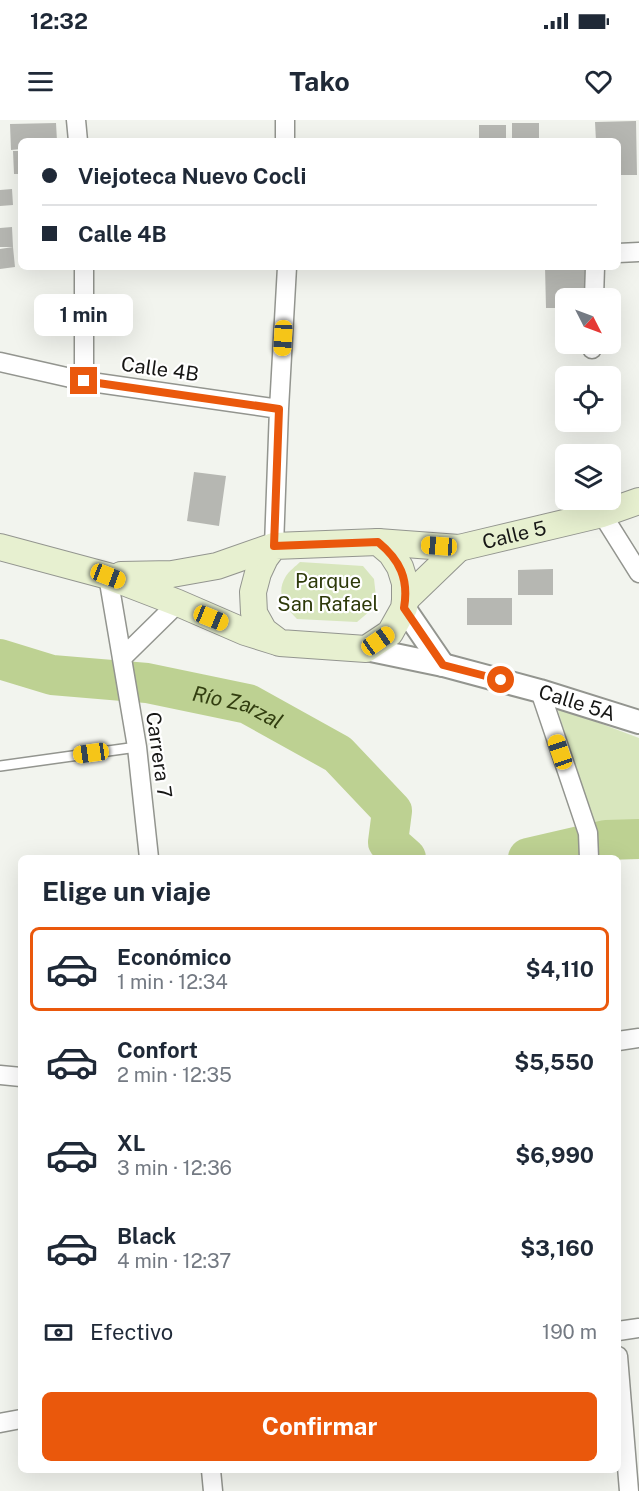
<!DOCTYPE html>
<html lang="es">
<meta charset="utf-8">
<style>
:root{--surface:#fff;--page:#f2f2f3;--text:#1f2937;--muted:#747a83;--line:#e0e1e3;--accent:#ea580c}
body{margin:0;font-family:"Public Sans",sans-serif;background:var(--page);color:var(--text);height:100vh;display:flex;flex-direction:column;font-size:22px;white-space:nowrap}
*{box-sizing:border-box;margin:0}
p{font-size:20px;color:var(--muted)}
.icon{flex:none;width:33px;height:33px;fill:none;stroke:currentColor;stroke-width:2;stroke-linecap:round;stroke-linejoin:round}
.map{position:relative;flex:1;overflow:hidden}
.panel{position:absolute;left:18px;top:735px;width:603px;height:618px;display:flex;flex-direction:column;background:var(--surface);border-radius:9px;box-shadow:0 6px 24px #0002}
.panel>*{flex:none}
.hud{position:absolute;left:18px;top:18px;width:603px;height:132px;border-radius:9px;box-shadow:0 6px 24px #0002;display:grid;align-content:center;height:132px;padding:0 24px;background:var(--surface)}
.needle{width:39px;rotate:132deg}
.fabs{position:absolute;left:555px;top:168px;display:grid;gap:12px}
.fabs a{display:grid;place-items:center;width:66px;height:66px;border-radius:9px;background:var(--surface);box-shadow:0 6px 24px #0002;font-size:30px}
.end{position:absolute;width:27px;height:27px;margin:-14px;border:8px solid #ea580c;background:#fff;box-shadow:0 0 0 3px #fff}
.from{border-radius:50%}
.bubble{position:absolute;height:42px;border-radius:9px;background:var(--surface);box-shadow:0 6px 24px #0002;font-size:20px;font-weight:700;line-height:42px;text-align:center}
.car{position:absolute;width:18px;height:36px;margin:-18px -9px;border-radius:8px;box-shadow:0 0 4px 2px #0007;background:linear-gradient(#f5c518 24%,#345 0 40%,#f5c518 0 76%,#345 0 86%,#f5c518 0)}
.hud b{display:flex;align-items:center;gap:21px;height:57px;font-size:22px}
.hud b+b{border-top:2px solid var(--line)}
.hud i{width:15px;height:15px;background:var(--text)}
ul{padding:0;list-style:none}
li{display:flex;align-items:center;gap:18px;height:84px;margin:0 12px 9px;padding:0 12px;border:3px solid transparent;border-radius:9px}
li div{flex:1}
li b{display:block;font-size:22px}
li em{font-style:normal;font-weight:700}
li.current{border-color:var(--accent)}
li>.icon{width:54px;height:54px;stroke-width:1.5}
h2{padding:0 24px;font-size:27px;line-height:72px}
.pay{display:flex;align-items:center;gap:15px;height:66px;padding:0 24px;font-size:22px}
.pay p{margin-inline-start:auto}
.button{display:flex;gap:12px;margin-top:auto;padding:12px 24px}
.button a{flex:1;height:69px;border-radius:9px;background:var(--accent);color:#fff;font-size:24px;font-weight:700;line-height:69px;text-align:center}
.status{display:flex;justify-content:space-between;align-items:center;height:42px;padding:0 30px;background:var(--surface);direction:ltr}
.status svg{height:16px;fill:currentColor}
header{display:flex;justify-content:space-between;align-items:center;height:78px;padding:0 24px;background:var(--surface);font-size:27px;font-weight:700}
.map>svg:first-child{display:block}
</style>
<div class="status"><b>12:32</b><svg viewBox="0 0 49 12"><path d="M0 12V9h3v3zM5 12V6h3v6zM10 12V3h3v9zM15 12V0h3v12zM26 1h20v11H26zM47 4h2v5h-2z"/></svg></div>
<header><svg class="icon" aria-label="menu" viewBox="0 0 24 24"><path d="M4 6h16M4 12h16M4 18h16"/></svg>Tako<svg class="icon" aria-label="heart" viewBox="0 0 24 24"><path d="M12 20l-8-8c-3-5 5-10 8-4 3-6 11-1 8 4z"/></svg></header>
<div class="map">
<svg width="639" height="1371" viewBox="0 0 639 1371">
<rect width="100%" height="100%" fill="#f2f4ee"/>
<path fill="#d8e6bd" d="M300,442L363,446L374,459L376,477L370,491L357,502L297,499C285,487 275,474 286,456C289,451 296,446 300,442Z
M557,587L639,618V708L592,703Z"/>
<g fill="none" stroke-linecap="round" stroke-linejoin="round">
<g stroke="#bdd192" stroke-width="40">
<path id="s1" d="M0,539L52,555L147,563L248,584L338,634L392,691L388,722L406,738"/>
<path d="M528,738L606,720L639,719"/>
</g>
</g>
<path fill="#b6b7b2" d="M636,1L637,55H618V21H596L595,2Z
M56,3L57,21H21V29L11,30L10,4Z
M512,3H539V21H512Z
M479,5H506V21H479Z
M13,31H21V54H14Z
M12,69L13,85L0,86V70Z
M12,107L13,127H0V108Z
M13,127L15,147L0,149V129Z
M545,147H587L588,178H566V188H546Z
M194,352L226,356L219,406L187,401Z
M553,449V475H518V450Z
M467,478H512V505H467Z"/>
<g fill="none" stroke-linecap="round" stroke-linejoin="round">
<g stroke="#93958f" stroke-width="12">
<path id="service" d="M0,646L137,627"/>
</g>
<g stroke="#93958f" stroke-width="21">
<path id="minor" d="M76,0L78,21
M285,0V21
M618,133L639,132
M594,178L595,147
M592,229V224
M0,242L84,261L279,289
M84,261V147
M602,394L639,453
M274,426L279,289L287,147
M108,456L137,627L149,738
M122,538L178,483
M540,571L588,713L589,738
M618,921L639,918
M0,955L21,957
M618,1211L639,1208
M618,1236L629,1371
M0,1303L21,1299
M211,1350L213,1371"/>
</g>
<g stroke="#93958f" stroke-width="26">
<g id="tertiary">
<path d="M404,488L443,545"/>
<path id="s2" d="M366,529L443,545L540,571L639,602"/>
</g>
</g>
<g stroke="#93958f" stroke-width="28">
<g id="secondary">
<path d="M378,422L391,433L400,447L405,463V480L404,488L390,513L366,529L280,523L264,511L254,493L253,472L258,453L265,438L274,426Z"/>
<path id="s3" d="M378,422L459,428L602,394L639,381"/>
<path d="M0,427L108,456L178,483L245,512L277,522"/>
<path d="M121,455L172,454L217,446L274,426"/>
<path d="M405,480L459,428"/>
</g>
</g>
<use href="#service" stroke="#fff" stroke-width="9"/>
<use href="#minor" stroke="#fff" stroke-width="18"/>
<use href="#tertiary" stroke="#fff" stroke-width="22"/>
<use href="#secondary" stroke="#e7f0d0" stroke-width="26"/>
</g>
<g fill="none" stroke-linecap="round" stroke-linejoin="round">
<path stroke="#ea580c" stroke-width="8" d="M84,261L279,289L274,426L378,422C400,440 409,459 404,488L443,545L501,560"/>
</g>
<g text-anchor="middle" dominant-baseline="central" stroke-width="4.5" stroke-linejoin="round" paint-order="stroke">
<g font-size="20" fill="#161615" stroke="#fff">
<text transform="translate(160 249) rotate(8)">Calle 4B</text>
<text stroke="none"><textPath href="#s3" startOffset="138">Calle 5</textPath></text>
<text stroke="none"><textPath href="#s2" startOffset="218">Calle 5A</textPath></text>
<text transform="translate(159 635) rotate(82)">Carrera 7</text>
</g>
<g font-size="20" fill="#2e3a0a" stroke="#fff">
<text x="328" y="461">Parque<tspan x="328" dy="23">San Rafael</tspan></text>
</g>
<g font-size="21" font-style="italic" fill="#323e10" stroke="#fff">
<text stroke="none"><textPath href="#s1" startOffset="244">Río Zarzal</textPath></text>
</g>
</g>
</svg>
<div class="fabs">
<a><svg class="needle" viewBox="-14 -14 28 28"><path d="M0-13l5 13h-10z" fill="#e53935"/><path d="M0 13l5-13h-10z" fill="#747a83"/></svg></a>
<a><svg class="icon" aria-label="locate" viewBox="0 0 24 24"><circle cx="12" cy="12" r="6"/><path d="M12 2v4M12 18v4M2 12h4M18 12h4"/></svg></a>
<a><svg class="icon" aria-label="layers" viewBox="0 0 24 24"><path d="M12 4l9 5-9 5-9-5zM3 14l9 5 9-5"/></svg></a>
</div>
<i class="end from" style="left:501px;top:560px"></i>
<i class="end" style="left:84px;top:261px"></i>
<div class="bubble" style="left:34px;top:174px;width:99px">1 min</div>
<i class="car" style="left:283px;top:218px;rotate:183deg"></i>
<i class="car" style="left:439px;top:426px;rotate:274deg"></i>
<i class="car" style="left:108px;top:456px;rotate:111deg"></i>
<i class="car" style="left:211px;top:498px;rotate:112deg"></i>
<i class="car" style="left:378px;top:521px;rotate:55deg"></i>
<i class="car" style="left:560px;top:632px;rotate:341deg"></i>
<i class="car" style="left:91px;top:633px;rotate:262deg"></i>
<div class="hud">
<b><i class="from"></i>Viejoteca Nuevo Cocli</b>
<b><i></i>Calle 4B</b>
</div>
<section class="panel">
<h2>Elige un viaje</h2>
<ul>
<li class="current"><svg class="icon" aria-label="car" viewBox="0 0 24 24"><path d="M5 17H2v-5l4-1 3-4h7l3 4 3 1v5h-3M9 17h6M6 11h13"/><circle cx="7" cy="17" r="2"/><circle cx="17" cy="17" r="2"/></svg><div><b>Económico</b><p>1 min · 12:34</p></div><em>$4,110</em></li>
<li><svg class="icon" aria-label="car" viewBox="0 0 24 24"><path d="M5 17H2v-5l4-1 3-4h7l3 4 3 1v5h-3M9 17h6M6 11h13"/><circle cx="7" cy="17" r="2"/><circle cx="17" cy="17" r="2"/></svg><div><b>Confort</b><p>2 min · 12:35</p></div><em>$5,550</em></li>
<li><svg class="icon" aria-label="car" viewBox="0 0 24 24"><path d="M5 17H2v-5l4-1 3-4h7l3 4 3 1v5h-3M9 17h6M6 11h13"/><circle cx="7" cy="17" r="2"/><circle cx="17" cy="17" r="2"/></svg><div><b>XL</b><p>3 min · 12:36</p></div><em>$6,990</em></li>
<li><svg class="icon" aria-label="car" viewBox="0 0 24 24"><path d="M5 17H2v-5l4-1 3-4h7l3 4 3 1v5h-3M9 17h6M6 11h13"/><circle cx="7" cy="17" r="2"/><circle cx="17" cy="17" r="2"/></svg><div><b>Black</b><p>4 min · 12:37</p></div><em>$3,160</em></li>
</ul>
<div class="pay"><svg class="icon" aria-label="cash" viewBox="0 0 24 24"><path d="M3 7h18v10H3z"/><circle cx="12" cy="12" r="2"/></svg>Efectivo<p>190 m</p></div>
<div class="button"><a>Confirmar</a></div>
</section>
</div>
